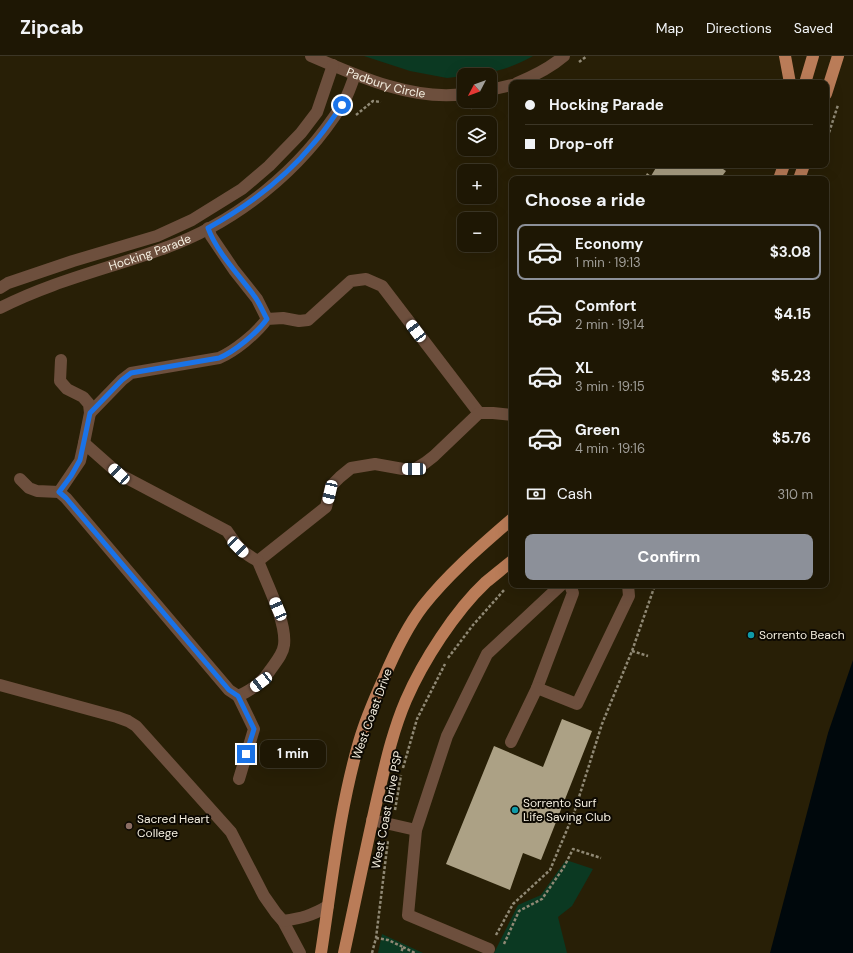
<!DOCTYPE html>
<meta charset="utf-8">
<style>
:root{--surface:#1e1704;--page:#26200e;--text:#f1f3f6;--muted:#a19f9a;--line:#3c3626;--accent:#8c9099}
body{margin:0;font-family:"DM Sans",sans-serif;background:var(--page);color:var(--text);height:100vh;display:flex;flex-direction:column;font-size:15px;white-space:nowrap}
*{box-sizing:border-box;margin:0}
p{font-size:13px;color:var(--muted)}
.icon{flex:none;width:22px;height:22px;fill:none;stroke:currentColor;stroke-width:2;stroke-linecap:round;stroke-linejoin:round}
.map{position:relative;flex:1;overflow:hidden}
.details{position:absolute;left:509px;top:120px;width:320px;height:412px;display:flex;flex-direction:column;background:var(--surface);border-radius:8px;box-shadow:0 4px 16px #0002,0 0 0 1px var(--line)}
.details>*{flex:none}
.guide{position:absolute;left:509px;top:24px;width:320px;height:88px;border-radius:8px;box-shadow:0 4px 16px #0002,0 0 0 1px var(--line);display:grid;align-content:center;height:88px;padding:0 16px;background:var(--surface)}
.needle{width:26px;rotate:229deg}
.buttons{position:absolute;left:457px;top:12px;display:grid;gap:8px}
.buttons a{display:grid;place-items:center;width:40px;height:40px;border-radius:8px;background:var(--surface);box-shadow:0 4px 16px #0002,0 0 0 1px var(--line);font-size:20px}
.end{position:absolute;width:18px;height:18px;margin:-9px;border:5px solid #1a73e8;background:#fff;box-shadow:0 0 0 2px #fff}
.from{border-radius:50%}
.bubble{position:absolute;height:28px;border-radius:8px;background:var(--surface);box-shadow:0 4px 16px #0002,0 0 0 1px var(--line);font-size:13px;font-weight:700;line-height:28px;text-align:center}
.car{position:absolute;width:12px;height:24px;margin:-12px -6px;border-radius:5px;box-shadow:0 0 3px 1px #0007;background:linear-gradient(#fff 24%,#345 0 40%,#fff 0 76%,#345 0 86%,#fff 0)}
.guide b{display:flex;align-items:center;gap:14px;height:38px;font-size:15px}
.guide b+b{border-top:1px solid var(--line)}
.guide i{width:10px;height:10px;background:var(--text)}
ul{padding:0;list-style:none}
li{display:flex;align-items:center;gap:12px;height:56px;margin:0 8px 6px;padding:0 8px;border:2px solid transparent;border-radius:8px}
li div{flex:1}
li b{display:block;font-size:15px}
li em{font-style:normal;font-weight:700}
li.current{border-color:var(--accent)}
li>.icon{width:36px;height:36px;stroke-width:1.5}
h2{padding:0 16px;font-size:18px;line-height:48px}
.pay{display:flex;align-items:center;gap:10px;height:44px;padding:0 16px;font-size:15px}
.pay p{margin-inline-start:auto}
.primary-button{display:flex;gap:8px;margin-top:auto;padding:8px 16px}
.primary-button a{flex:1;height:46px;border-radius:8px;background:var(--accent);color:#fff;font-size:16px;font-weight:700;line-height:46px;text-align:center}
header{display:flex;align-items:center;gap:24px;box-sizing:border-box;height:56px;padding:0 20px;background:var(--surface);border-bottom:1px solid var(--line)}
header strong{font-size:19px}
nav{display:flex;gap:22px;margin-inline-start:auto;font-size:14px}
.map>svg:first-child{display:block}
</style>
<header>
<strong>Zipcab</strong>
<nav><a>Map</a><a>Directions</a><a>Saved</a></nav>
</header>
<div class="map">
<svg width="853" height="897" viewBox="0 0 853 897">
<rect width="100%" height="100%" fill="#281f06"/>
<path fill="#0b3922" d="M364,0H533C512,12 488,19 464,19V20L447,22L410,15Z
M566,804L593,813L572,850L558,861L567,897H494L518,849L541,839Z
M382,878L423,897H378Z"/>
<path fill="#00080c" d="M853,604V897H770L828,677Z"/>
<path fill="#aca185" d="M662,109H726L723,113L726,115L720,123H644L647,117L651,120L657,110L660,112Z
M562,663L592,675L541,804L523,797L510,834L446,808L494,690L543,711Z"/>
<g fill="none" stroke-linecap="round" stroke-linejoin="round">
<path stroke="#908975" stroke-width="2.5" stroke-dasharray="3 2" stroke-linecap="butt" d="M579,6L587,0
M471,52L486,50
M356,59L373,45L381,46
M826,86L838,49
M632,595L648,600
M448,602L473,569L505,533
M403,712L417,663L445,608
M395,754L401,719
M496,879L513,848L550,814L574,757L602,668L632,595L655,529
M376,882L388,884L403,891L401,897
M504,888L519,855L542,843L564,811L573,793L601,802
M403,891L415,897
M372,897L376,882L388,784"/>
<g stroke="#6d4f3d" stroke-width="12">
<path id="s1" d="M311,0C357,20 413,45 464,38"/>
<path d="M517,27C534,20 550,12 564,0"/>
<path d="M490,34L512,29"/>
<path d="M208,172L211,180L234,214L257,243L267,263"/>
<path d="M0,232L8,227L73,205L157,180L192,164L242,133L269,110L301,77L317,56L333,9"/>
<path id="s2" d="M0,252C52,225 111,212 165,192C237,166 301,114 342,49C348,40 351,29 355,19"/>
<path d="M61,304L60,325L67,333L83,341L89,348L90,357L84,387"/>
<path d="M90,357L122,324L131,317L219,302C235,295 256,278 267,263L283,262L299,265L308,264L351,225L366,223L382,230L479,357"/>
<path d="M20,423L29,432L37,435L59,436L66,442L229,634L238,640C252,634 263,626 271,613C276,606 283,598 284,589C287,566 266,526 258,505L326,451L331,430L340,421L351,412L375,408L403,413H415L425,407L434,400L479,357H493L512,359"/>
<path d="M59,436L80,405L84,387L119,418L227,475C237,490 241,496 258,505"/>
<path d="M0,629L117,661L128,665L136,670L231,776L264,840L276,857L283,865L300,897"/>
<path d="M537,632L573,537L570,529"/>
<path d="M238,640L254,673L239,723"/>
<path d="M511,686L537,632L577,648L629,540L628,529"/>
<path d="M372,764L416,774"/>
<path d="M283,865C302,862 311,860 328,850"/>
<path d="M489,893L408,859L416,774L447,680L487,598L561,529"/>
</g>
<path stroke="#ba7c58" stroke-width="12" d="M785,0L790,27
M805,27L813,0
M826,38L838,0
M779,123L784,109
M799,123L804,109
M321,897C332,826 339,755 359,686C365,665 374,644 383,624C394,598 406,572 423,550C449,517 481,490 512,463
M344,897C356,842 367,786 380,731C387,701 394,672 406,644C423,605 455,555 486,526C495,519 503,512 512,505"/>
</g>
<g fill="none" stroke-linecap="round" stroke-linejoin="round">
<path stroke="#1a73e8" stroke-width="5" d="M246,698L254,673L238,640L229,634L66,442L59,436L71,420L80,404L90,357L122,324L131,317L219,302C234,296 257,277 267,263C263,256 260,248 255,241C240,220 217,197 208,172C248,150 284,123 313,88C324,76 333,62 342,49"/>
</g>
<g fill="#0f9aa8" stroke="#0d0902" stroke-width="1.5">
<circle cx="751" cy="579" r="4"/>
<circle cx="515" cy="754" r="4"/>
</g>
<circle fill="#8d6e63" stroke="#0d0902" stroke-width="1.5" cx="129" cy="770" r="4"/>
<g text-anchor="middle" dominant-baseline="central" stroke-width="4" stroke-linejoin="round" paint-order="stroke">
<g font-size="12" fill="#f5efe0" stroke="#0d0902">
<text stroke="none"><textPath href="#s1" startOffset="80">Padbury Circle</textPath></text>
<text stroke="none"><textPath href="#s2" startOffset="160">Hocking Parade</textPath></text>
<text transform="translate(372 658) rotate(-70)">West Coast Drive</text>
<text transform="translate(387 754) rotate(-79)">West Coast Drive PSP</text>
</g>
<g font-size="12" fill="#f5efe0" stroke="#0d0902" text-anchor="start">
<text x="759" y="579">Sorrento Beach</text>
<text x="523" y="747">Sorrento Surf<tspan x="523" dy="14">Life Saving Club</tspan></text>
<text x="137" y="763">Sacred Heart<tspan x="137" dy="14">College</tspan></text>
</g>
</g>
</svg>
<div class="buttons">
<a><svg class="needle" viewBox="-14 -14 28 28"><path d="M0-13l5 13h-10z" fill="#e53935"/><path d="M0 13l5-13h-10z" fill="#a19f9a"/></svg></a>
<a><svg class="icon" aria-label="layers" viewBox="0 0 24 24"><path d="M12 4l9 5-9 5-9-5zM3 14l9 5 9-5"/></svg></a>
<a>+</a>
<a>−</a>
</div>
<i class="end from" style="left:342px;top:49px"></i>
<i class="end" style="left:246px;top:698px"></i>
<div class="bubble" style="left:260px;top:684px;width:66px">1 min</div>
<i class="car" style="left:416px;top:275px;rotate:323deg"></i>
<i class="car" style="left:414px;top:413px;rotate:270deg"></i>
<i class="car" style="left:119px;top:418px;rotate:313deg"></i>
<i class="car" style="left:330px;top:436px;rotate:193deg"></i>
<i class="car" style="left:238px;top:491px;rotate:135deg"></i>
<i class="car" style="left:278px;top:553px;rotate:337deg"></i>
<i class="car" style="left:261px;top:626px;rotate:232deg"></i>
<div class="guide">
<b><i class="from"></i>Hocking Parade</b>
<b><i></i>Drop-off</b>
</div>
<section class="details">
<h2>Choose a ride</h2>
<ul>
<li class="current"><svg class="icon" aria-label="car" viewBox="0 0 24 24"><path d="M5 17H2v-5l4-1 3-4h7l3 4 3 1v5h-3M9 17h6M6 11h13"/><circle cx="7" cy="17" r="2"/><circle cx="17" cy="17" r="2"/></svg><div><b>Economy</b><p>1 min · 19:13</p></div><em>$3.08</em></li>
<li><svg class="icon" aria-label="car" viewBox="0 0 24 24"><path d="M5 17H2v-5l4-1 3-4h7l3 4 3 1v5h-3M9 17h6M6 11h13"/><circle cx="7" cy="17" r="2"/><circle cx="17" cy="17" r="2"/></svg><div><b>Comfort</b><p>2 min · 19:14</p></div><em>$4.15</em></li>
<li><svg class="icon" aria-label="car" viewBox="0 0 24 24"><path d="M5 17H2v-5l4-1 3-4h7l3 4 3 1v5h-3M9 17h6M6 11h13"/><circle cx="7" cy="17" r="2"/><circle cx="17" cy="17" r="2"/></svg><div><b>XL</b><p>3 min · 19:15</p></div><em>$5.23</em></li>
<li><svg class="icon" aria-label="car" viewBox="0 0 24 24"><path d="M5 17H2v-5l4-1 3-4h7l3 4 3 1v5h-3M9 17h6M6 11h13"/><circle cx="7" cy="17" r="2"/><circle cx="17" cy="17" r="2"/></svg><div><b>Green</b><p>4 min · 19:16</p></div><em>$5.76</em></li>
</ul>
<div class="pay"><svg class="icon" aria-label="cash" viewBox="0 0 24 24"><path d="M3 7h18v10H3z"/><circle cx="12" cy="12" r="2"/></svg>Cash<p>310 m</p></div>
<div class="primary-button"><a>Confirm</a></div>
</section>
</div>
